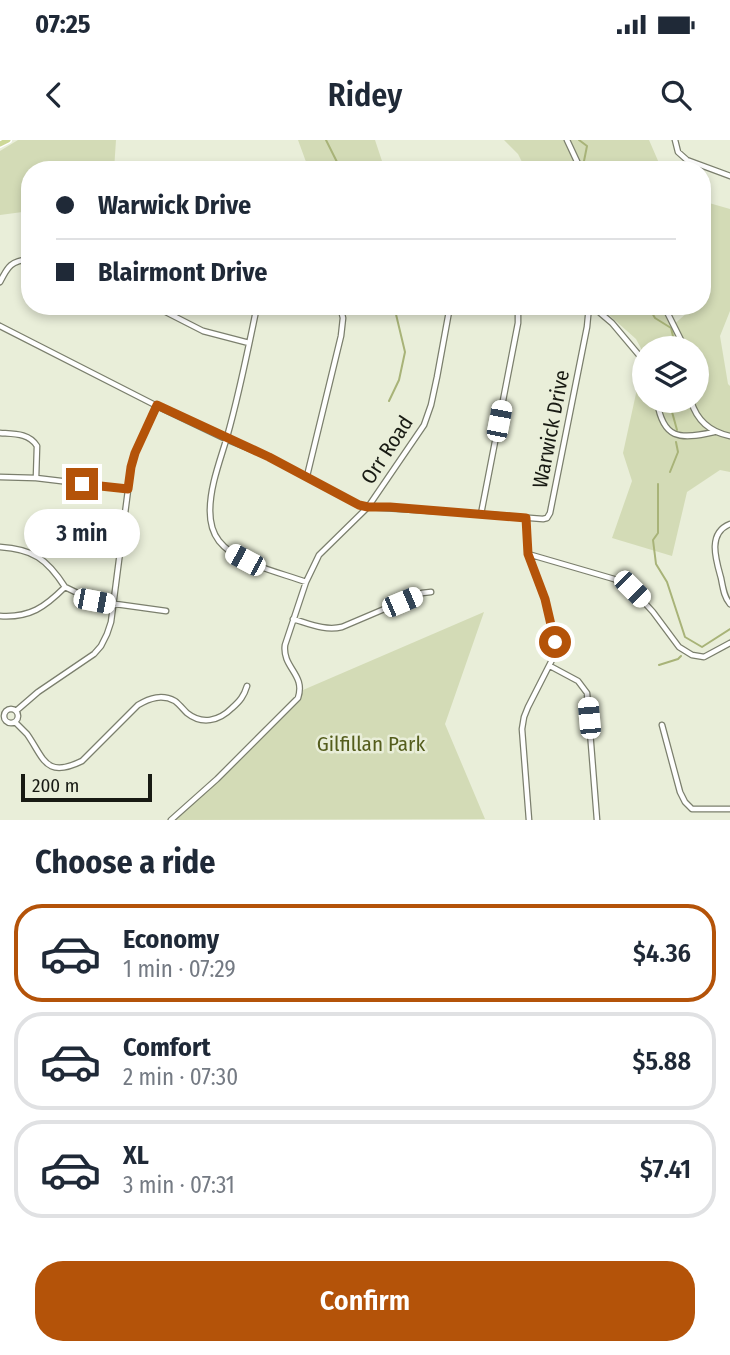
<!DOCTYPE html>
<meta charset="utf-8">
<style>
:root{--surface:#fff;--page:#f2f2f3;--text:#1f2937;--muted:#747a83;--line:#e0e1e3;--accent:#b45309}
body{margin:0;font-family:"Fira Sans Condensed",sans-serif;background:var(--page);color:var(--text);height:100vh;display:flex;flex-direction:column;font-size:26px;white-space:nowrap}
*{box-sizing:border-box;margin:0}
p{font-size:23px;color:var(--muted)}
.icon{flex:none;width:38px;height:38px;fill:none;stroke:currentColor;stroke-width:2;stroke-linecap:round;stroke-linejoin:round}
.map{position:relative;height:680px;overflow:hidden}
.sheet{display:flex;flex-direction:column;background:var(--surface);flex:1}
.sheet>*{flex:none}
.hud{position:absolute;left:21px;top:21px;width:690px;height:154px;border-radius:28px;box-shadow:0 4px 10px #0003;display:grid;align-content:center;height:154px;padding:0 35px;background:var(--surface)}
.buttons{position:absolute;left:632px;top:196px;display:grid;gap:14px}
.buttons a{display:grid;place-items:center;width:77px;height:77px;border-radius:50%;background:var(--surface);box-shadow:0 4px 10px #0003;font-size:35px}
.scale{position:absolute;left:21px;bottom:18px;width:131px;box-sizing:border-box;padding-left:7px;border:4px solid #181a13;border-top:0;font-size:19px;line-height:24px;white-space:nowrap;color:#181a13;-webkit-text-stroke:5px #e9eed9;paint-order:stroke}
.end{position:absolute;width:32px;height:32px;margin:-16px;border:9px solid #b45309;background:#fff;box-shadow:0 0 0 4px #fff}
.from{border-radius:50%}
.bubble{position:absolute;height:49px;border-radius:24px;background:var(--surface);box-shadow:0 4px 10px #0003;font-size:23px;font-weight:600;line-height:49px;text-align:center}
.car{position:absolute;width:21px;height:42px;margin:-21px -10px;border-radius:9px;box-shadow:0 0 5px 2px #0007;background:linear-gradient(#fff 24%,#345 0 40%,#fff 0 76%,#345 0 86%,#fff 0)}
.hud b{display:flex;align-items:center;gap:24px;height:66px;font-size:26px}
.hud b+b{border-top:2px solid var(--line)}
.hud i{width:18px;height:18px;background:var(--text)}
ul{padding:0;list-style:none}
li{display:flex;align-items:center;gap:21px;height:98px;margin:0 14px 10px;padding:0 21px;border:4px solid var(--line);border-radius:28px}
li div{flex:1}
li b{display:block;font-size:26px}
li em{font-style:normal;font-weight:600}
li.selected{border-color:var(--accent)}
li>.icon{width:63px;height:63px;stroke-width:1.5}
h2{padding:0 35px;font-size:32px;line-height:84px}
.action{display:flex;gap:14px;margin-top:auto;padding:14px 35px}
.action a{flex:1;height:80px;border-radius:28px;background:var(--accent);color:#fff;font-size:28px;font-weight:600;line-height:80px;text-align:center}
.status{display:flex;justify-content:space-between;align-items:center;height:49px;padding:0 35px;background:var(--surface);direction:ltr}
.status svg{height:19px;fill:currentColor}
header{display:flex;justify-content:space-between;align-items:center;height:91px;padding:0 35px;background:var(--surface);font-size:32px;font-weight:600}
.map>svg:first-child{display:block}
</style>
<div class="status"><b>07:25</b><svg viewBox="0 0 49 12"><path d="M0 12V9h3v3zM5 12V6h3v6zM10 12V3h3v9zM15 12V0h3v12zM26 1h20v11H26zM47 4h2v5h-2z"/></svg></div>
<header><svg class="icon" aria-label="back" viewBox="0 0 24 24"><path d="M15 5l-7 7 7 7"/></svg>Ridey<svg class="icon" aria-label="search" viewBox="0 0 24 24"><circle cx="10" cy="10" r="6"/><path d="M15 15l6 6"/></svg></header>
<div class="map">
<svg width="730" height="680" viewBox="0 0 730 680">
<rect width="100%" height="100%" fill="#e9eed9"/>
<path fill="#d3dbb6" d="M18,0H116L114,30H30V71L0,75V11Z
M298,0H375L385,30H309Z
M504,0H649L662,30H526L518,14Z
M702,61L730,69V171L720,196L728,244L730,246V332L720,330L687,352L672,416L612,398L632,341L623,313L637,249L644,246V261H696V208H644V214L636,199L599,166H662L671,187L689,171V166H702Z
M484,472L445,584L485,679L176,680L300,561L303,550Z"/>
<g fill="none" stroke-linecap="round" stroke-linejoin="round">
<path stroke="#a8b378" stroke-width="2" d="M326,0L341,30
M579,0L587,6L584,21L587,30
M648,166L655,178L671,188L676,208
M389,261L399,240L405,212L394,166
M669,261L677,290
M670,332L678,312L676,302
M658,344V393L653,400L656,424L667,442L685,497L702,507L730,489
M659,525L678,519L681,516"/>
<g stroke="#7b7f6d" stroke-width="7">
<path id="minor" d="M567,0L581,30
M675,0L678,12L687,20L730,36
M0,142C8,126 11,121 30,119
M154,166L203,191L249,203
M257,166C248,210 239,255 227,297C220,321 210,346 210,371C210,382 212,392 219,401C237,424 279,432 306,442
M592,166L612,183L644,221
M664,166L682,202L683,208
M0,186L157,266L226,299L269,317L359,365L368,367L481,374L543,379L547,378L550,373L587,187L589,166
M657,261C663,299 679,300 714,292
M691,261C697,281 710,292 730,296
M0,293C14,294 29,293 37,306L36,338
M307,336L341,196L343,178L340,166
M0,337L36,338L128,349
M481,374L518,183V172
M526,378L528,414L545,459L555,502V514L528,567L524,577L522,589L529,680
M730,384C707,393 716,420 721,438C723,448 724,457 730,464
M0,407C33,409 47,419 65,447C45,467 30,478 0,476
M528,414L614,439L632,449L653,472L679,507L692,515L704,517L730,503
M65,447L94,461L166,471
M293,479C310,484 325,491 342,487L422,453L431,452
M550,526L578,541L587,553L597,680
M4 576a7 7 0 1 1 14 0a7 7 0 1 1-14 0Z
M16,571L38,552L94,514L101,506L107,494L111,482L131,327L135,313L157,266
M15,582C19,586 23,590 27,594C44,618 45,639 82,621L138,565C150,558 162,554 175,561C179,564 183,569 187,573C202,585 219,581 232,568C240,561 244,556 247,546
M662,585L680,652L685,662L692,669H730
M171,680L217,639L298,558C306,534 282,528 285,505L306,442L319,415L368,367L424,285L431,265L437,237L450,166"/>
</g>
<g stroke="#fff" stroke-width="8">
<path id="major" d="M0,4L8,0"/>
</g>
<use href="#minor" stroke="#fff" stroke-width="4.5"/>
<use href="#major" stroke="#ced998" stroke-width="5"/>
</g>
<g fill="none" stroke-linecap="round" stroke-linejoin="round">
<path stroke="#b45309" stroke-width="9" d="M82,344L128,349L131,327L135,313L157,265L269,317L359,365L368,367H390L526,378L528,414L545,459L555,502"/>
</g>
<g text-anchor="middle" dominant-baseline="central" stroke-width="5" stroke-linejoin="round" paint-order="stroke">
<g font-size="21" fill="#181a13" stroke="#e9eed9">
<text transform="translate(551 289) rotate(-79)">Warwick Drive</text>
<text transform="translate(387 310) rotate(-57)">Orr Road</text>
</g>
<g font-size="21" fill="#545d1c" stroke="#e9eed9">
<text x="371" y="604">Gilfillan Park</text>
</g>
</g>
</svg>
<div class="buttons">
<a><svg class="icon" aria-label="layers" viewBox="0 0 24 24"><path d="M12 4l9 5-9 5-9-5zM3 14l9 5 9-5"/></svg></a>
</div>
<div class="scale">200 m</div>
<i class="end from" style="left:555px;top:502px"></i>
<i class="end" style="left:82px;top:344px"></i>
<div class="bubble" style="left:24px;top:369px;width:116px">3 min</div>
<i class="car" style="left:499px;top:281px;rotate:11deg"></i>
<i class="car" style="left:245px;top:420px;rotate:298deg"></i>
<i class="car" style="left:632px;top:449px;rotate:135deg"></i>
<i class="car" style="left:94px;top:461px;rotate:101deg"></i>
<i class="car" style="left:402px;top:462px;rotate:67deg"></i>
<i class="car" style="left:589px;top:578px;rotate:355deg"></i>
<div class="hud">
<b><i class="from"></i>Warwick Drive</b>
<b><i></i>Blairmont Drive</b>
</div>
</div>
<section class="sheet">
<h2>Choose a ride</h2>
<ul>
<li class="selected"><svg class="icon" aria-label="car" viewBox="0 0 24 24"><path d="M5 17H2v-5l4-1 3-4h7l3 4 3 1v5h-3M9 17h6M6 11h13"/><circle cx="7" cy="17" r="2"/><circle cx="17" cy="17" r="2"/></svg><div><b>Economy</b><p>1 min · 07:29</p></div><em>$4.36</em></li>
<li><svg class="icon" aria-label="car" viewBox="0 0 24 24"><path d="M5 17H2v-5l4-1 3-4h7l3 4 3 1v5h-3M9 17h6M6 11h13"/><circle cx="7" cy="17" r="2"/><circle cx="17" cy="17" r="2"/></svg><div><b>Comfort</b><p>2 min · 07:30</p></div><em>$5.88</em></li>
<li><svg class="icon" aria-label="car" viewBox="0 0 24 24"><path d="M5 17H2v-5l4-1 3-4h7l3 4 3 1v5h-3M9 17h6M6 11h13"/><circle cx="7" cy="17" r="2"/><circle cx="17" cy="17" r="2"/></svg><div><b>XL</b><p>3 min · 07:31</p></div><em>$7.41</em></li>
</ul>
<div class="action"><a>Confirm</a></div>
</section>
